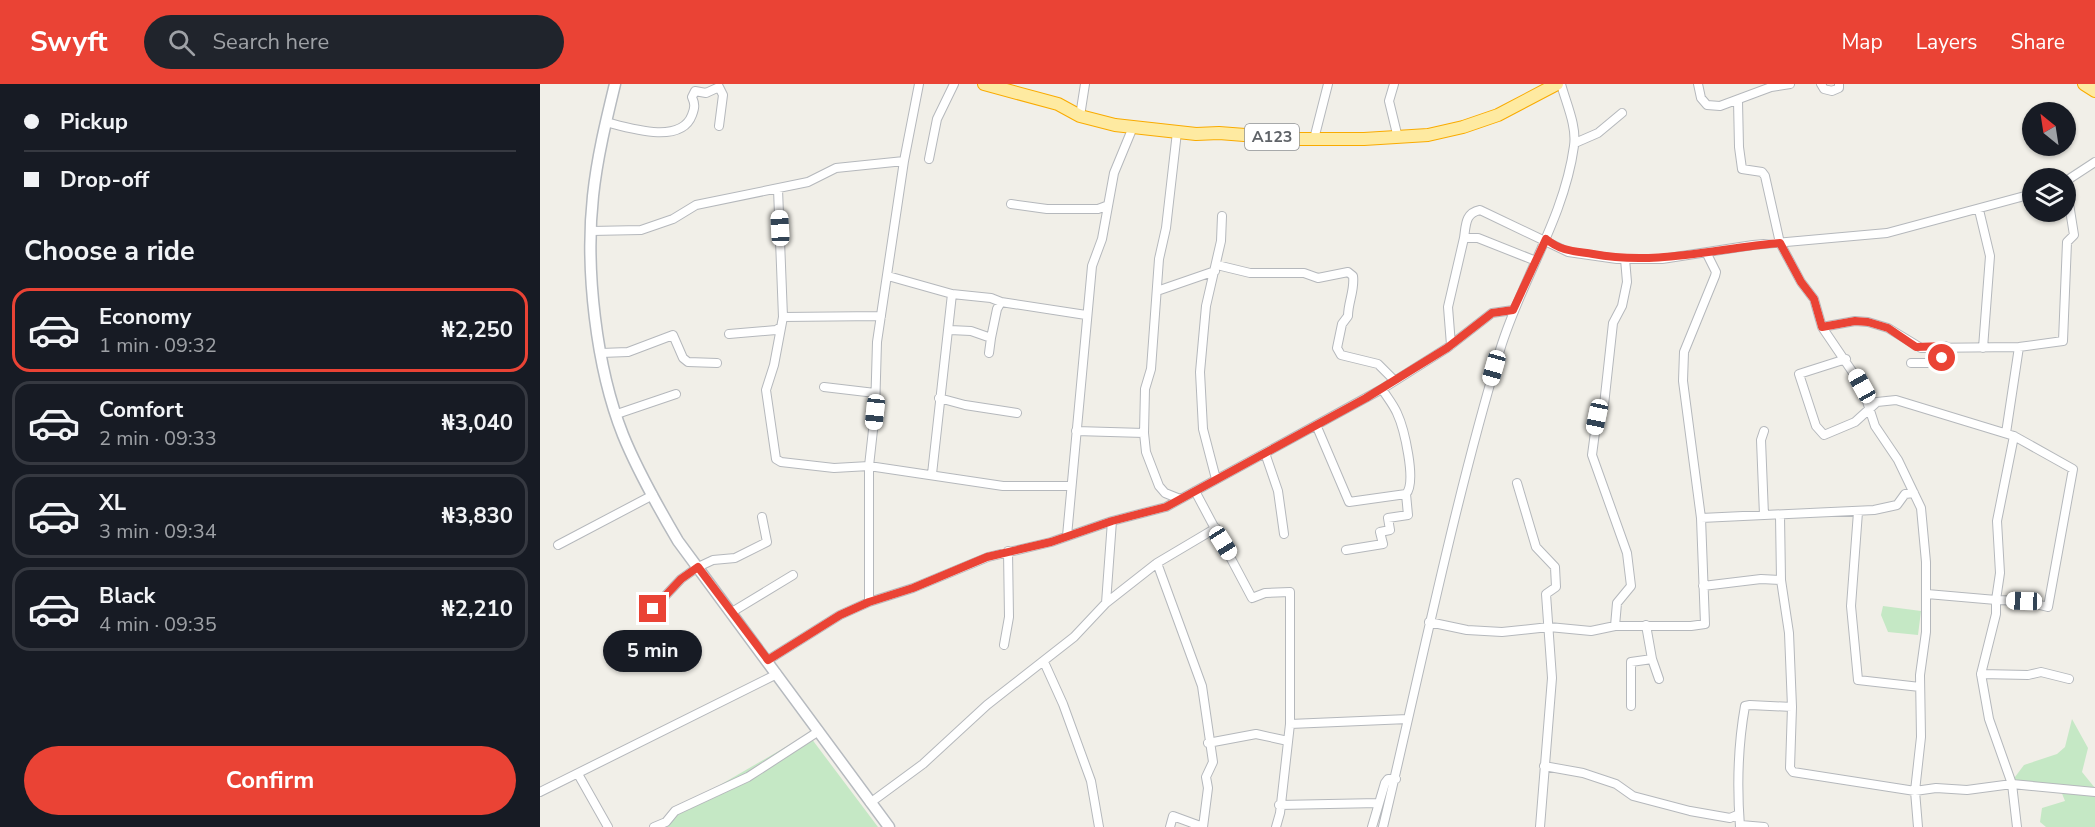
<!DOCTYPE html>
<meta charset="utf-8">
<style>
:root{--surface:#171b24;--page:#20242c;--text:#f1f3f6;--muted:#9ea1a6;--line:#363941;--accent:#ea4335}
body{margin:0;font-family:"Nunito Sans",sans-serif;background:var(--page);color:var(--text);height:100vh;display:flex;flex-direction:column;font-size:22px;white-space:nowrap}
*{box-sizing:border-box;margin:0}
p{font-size:20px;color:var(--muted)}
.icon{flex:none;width:33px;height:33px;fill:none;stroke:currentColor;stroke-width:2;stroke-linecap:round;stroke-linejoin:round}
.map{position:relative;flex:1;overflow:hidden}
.side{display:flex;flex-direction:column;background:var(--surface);width:540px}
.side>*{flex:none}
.top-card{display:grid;align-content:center;height:132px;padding:0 24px;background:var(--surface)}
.needle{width:39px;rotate:330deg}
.fabs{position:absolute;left:1482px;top:18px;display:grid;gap:12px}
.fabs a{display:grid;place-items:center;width:54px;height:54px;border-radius:50%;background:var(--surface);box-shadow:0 2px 4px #0004;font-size:30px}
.end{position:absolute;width:27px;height:27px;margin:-14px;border:8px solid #ea4335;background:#fff;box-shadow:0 0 0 3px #fff}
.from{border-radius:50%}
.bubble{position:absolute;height:42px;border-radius:21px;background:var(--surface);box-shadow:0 2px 4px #0004;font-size:20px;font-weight:700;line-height:42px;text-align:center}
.car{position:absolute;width:18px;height:36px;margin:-18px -9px;border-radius:8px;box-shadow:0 0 4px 2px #0007;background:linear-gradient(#fff 24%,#345 0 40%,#fff 0 76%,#345 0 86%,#fff 0)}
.top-card b{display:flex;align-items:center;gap:21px;height:57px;font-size:22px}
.top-card b+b{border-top:2px solid var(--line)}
.top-card i{width:15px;height:15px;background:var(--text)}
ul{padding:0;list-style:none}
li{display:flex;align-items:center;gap:18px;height:84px;margin:0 12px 9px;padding:0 12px;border:3px solid var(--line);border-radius:18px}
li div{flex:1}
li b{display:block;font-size:22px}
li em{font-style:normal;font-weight:700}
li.selected{border-color:var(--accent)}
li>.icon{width:54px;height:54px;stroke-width:1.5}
h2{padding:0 24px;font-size:27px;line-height:72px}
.cta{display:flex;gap:12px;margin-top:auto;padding:12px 24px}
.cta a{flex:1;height:69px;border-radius:36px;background:var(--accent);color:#fff;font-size:24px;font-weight:700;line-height:69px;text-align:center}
header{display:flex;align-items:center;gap:36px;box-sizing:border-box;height:84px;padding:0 30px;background:var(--accent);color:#fff}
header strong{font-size:28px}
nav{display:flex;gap:33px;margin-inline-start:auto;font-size:21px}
.search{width:420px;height:54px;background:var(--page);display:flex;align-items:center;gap:15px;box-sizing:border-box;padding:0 21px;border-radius:33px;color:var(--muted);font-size:22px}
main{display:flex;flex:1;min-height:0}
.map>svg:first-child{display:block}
</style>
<header>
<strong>Swyft</strong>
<div class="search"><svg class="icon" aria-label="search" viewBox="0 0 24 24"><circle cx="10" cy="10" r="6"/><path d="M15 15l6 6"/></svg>Search here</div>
<nav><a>Map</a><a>Layers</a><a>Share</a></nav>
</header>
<main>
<section class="side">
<div class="top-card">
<b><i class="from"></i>Pickup</b>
<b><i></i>Drop-off</b>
</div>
<h2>Choose a ride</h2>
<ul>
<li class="selected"><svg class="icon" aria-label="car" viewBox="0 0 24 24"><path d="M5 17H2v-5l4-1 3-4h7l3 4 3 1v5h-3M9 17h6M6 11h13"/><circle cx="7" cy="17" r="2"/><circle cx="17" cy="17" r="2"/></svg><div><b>Economy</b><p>1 min · 09:32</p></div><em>₦2,250</em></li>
<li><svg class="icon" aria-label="car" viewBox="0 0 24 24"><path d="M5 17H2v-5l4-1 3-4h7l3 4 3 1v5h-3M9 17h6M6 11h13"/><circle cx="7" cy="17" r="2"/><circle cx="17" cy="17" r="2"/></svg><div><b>Comfort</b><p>2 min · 09:33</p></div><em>₦3,040</em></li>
<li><svg class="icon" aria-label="car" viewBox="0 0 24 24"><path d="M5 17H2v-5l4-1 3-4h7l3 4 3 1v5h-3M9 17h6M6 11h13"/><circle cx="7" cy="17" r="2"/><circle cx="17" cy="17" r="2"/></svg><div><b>XL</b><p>3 min · 09:34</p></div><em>₦3,830</em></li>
<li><svg class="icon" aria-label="car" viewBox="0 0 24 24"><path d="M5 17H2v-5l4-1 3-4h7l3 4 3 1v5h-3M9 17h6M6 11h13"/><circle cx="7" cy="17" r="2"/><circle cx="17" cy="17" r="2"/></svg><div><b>Black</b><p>4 min · 09:35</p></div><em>₦2,210</em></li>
</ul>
<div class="cta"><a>Confirm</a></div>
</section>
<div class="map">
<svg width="1555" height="743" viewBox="0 0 1555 743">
<rect width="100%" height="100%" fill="#f1efe8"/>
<path fill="#c5e8c5" d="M1343,522L1381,527L1378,551L1348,548L1341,531Z
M1532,635L1548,664L1542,688L1555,704V743H1506L1500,738L1502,724L1525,717L1521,707L1472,697L1484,681L1517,670L1525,663Z
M268,650L338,743H114L135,727Z"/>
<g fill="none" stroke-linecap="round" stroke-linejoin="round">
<g stroke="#b5b8bc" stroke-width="10">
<path id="minor" d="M854,0L849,17L858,54
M1158,0L1161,14L1167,21L1180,22L1231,3L1250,0
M1281,0L1284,5L1292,7L1299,4V0
M1198,17L1199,63L1202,85L1222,88L1225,92L1240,159L1261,198L1274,215L1282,243L1322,302L1335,342L1358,376L1381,424L1386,478V548L1380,591L1381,653L1375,707L1378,743
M540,32L545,0
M66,38C89,44 141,61 152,31C155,23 155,20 152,13L155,7L166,9L179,3L183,11L179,42
M637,48L626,144L619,175L611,285L605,305L604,349L606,368L619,402L625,409L640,415
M774,55L788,0
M1035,59L1058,49L1082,29
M389,75L397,35L414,0
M1526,97L1555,78
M238,105L243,233L234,281L226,306L236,375L241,378L294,384L329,382L463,402H531
M471,120L507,125H558L566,122
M1439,126L1450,172L1443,264
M51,147L101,146L133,135L156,121L268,98L296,84L364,77
M924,154C926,141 925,129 940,126L1028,168L1077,175H1122L1213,161L1347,149L1492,110
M677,181L710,189H764L778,194L808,188L813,192C815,206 808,218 808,232L802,240L797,264L801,271L838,280L854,296
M348,192L412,210L451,214L461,218L546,231
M617,207L675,187
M243,233L341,232
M1282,243L1315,237L1328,238L1348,244L1381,264L1479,263L1523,257L1527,158L1534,151L1526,101
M410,246L431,247L451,254L457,225L461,218
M189,250L236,246L241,243
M911,261L908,223L924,154H938L996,177
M61,269L88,268L133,251L143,274L148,278L177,279
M449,269L451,254
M1306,275L1259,290L1276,342L1284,351L1315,338L1337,318L1356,316L1474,352L1533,385L1508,523L1484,517L1456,516L1460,489L1457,437L1474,352
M1371,279H1398L1403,274L1405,262
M284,303L335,309
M399,314L425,321L477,329
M77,330L136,310
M777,343L809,418L866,410C877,398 864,344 857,329C853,320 847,313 842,305
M536,347L604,349
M1224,347L1221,356L1224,431
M1466,349L1479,263
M725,369L738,407L744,450
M392,390L412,210
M676,395L663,345L660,288L666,222L681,157L682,132
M977,399L996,463L1015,483L1016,503L1006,510L1012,594L1000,743
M655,407L712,514L725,509L750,508V640L740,729L736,743
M1318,428L1311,522L1318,596L1380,603
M1161,434L1334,426L1357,421L1365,410L1374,409
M527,452L552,182L562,155L574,89L593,43
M18,461L113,411
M806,466L843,460L840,448L850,446L848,434L868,431L866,410
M617,479L662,602L673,678L666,693L668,704L663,743
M1241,496L1249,549L1252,623
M1163,502L1221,495L1241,496L1240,432
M1387,510L1456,516V530L1441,590L1488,591L1501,588L1529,595
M329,518V382L335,328L337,258L364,77L379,0
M566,519L572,437
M113,525L141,495L158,483L173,476L195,474L227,458L222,433
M192,528L253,491
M889,538L927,546L962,548L1009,543L1051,547L1075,542H1151L1165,540L1161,434L1143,297L1144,268L1175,192L1176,188L1167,170
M1106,541L1112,575L1119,595
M1075,542L1077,519L1091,502L1087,469L1052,371L1057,333L1064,321L1073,239L1082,222L1087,198L1085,175
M464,561L469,533L468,467
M228,576L300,531L329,518L373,504L448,473L511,458L572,437L626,423L842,305L907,264L952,229L973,226
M504,578L523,620L551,697L559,743
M1441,590L1449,635L1472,700L1477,743
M1091,622V578L1112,575
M750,640L868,635
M668,659L716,650L748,657
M1004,682L1043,689L1076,700L1093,712L1150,727L1190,734L1197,731
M38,690L68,743
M0,708L237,590
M330,719L383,680L447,621L534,553L566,519L617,479L676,444
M739,721L839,719
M1201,741L1224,743
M114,743L126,738L135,727L208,693L279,647
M630,743L633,732L663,743
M832,743L845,699L848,695H856
M843,743C881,584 913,423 960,266C981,196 1024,135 1034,62C1037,42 1026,19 1021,0
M1200,743C1197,704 1198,661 1205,622L1210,621L1252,623L1250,684L1253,688L1375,707L1396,704L1427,706L1472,700L1555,708"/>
</g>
<g stroke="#b6babf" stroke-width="13">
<path id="secondary" d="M75,0C66,37 57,74 53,112C45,185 56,283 83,351C98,388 118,423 138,457L349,743"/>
</g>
<g stroke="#f9ab00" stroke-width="14">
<path id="trunk" d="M444,0L518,20L540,32L575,41L656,50L679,49L756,55H824L888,51L923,43L958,31L1017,0
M1544,0L1555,7"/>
</g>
<use href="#minor" stroke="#fff" stroke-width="8"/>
<use href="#secondary" stroke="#fff" stroke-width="10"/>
<use href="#trunk" stroke="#feeaa1" stroke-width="12"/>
</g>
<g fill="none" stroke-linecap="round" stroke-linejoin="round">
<path stroke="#ea4335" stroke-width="8" d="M113,525L141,495L158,483L228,576L300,531L329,518L373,504L447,473L511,458L572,437L626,423L826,314L907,264L952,229L973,226L1006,155C1022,168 1035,167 1053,170C1117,182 1177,164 1240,159L1261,198L1274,215L1282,243L1315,237L1328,238L1348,244L1376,263L1405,262L1402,274"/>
</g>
<g text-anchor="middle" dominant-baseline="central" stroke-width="6" stroke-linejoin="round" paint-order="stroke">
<rect fill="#fff" stroke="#8f9295" stroke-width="1.5" x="705" y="40" width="54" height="26" rx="4.5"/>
<g font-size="16" font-weight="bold" fill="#5f6368">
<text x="732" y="53">A123</text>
</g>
</g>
</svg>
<div class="fabs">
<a><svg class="needle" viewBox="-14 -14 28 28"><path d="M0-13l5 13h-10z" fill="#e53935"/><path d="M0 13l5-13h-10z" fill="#9ea1a6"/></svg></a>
<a><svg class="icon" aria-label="layers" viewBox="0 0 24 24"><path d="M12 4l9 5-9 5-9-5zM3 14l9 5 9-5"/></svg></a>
</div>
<i class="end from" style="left:1402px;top:274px"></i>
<i class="end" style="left:113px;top:525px"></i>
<div class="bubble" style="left:63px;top:546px;width:99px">5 min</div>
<i class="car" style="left:240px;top:144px;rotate:357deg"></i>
<i class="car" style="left:954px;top:284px;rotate:196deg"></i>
<i class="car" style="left:1322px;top:302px;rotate:331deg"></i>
<i class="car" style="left:335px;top:328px;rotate:186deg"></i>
<i class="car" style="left:1057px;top:333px;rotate:192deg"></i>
<i class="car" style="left:683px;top:459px;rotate:148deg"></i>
<i class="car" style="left:1484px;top:517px;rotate:272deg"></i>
</div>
</main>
